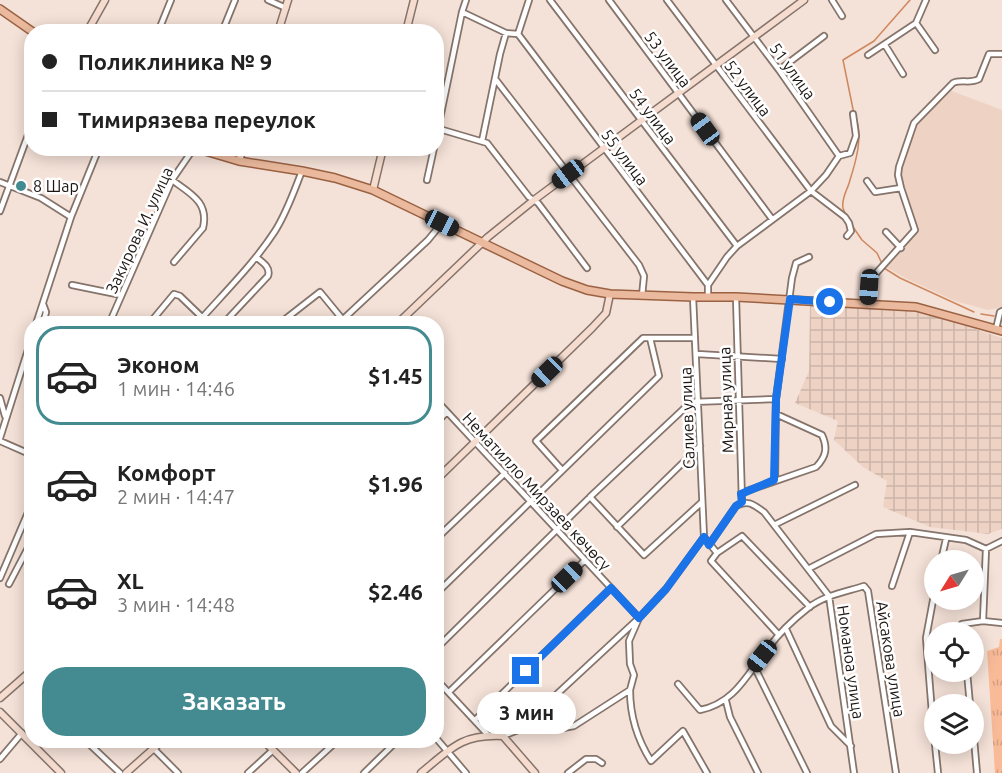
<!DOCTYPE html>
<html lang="ru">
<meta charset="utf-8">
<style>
:root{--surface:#fff;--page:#f2f2f2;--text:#222;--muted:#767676;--line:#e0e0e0;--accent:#438b90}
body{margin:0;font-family:Ubuntu,sans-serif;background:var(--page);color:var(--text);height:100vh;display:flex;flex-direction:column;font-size:22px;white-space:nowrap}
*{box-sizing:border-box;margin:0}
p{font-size:20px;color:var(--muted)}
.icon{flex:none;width:33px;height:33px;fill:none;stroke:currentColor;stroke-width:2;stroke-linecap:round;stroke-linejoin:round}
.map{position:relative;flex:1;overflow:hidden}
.details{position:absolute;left:24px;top:316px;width:420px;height:432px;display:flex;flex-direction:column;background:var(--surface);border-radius:24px;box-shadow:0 3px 15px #0003}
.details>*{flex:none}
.hud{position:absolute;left:24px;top:24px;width:420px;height:132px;border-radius:24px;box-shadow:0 3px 15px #0003;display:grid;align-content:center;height:132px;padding:0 18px;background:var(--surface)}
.needle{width:39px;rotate:233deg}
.tools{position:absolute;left:924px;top:550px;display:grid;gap:12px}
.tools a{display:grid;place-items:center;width:60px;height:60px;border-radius:50%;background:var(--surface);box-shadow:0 3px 15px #0003;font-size:30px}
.end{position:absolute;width:27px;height:27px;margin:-14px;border:8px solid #1a73e8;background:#fff;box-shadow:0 0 0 3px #fff}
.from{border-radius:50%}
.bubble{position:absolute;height:42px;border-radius:21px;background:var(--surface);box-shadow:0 3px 15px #0003;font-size:20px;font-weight:700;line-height:42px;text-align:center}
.car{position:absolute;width:18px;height:36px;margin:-18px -9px;border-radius:8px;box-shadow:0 0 4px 2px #0007;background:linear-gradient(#222 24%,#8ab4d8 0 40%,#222 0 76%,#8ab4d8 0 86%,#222 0)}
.hud b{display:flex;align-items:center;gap:21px;height:57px;font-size:22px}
.hud b+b{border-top:2px solid var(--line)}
.hud i{width:15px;height:15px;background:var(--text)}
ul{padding:10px 0 0;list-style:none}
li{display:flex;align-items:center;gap:18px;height:99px;margin:0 12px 9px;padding:0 6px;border:3px solid transparent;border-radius:24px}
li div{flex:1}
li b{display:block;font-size:22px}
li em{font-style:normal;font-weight:700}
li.on{border-color:var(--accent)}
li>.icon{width:54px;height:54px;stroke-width:1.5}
.primary-button{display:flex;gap:12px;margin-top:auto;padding:12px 18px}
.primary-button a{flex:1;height:69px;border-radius:24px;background:var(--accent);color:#fff;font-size:24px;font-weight:700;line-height:69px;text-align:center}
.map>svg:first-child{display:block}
</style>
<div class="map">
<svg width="1002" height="773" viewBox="0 0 1002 773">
<defs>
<pattern id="industrial-grid" width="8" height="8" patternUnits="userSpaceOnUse" patternTransform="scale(1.5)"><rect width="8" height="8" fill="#eed3c5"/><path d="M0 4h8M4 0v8" fill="none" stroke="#ccb4a8"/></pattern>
<pattern id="park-tufts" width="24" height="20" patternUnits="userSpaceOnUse" patternTransform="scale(1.5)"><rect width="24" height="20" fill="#f9ba98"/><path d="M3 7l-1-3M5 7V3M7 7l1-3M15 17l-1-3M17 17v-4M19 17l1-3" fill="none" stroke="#d59f82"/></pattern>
</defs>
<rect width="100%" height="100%" fill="#f4e1d7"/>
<path fill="#eed3c5" d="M949,90L1002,110V307L988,310L955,301L905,278L886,267L916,231L901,175L911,128L925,112Z"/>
<path fill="url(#industrial-grid)" d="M810,305L912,308L1002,338V529L988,534L930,527L883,507L887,481L863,467L834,440L838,421L795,403L809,371Z"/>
<path fill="url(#park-tufts)" d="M1000,639H1002V773H995L987,651L999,647Z"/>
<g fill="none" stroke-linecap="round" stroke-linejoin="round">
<path stroke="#cf875e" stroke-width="1.5" d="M854,114L843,60L874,41L910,0
M847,217C846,214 844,212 843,208C841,198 848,189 850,180C856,161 863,137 856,118
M851,224L862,240L877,253L884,268L900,278L974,312
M981,314L994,316"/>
<g stroke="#85746b" stroke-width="8">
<path id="street" d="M268,0L286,8
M550,0L737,246
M609,0L772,219
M667,0L811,191L845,217L849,223L851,231L847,236
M726,0L779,70L839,156
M832,0L842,16
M462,12L506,33L518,34
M916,23L935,50
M158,32L171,0
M222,32L235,0
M518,34L708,285V296
M518,34L529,0
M885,45L903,74
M868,55L916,23L926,0
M779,70L824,36
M496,80L639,265L644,276L642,296
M436,128L487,143L529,197L538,203L587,268
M436,138L462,12L466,0
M482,141L500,54L506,33
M172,180C191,194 209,202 203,228L174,262
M427,180L434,148
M867,181L875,192L901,188
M0,182L41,198L71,217
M0,211L32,124
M886,232L901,248
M72,285L121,295
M708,285L727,257L737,246L811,191L826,175L839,156L850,153L856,136L853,114
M693,297L704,537L717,553L711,561L779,635
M736,297L742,502
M868,303L870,280L915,230L901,188L898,175L899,167L914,123L953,83C961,79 970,84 979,79L989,54H1002
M43,304L46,312L43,324
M202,318C227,290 255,262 275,231C287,212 294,191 302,171
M36,324L71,217L99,148
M109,324L172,180L194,148
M149,324L174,294L180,296L209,324
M223,324L268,276C271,267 262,262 256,257
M279,324L320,292L343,320
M338,324L428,240L442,223
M996,329L1000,312L1002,311
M697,354L782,359
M0,398L5,416
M436,400L639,618L629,641L630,664L634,675L630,690L574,726L563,728
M436,423L447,412
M0,438L32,337
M0,441L32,455
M562,470L536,441L643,338H695
M775,480L776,399L792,278L796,263L809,257
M741,493L816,467C826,457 828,448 822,435L776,414
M590,497L644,555L702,502
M774,525L855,485
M617,527L700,446
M436,539L505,473
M709,545L736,506C748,499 754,505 764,512L829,596L854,773
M717,553L742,536L810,607
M941,561L946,539
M808,569L876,534L910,532L966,540L986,549L1002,541
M0,578L32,503
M9,584L32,540
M892,586L910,532
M436,594L659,376L650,338
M934,595L926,638L934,738
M983,621L986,549
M786,629L831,726L851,746
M963,633L962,624L983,621L1002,623
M436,649L590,497L691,402L776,399
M754,666L807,773
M967,672L970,705
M436,679L488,735
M678,684L700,710C736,703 748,672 769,647C780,632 794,619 808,608C825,595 845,592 864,586L868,591L896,773
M630,690C630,717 637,739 651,761L683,731L707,773
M449,692L584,561
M726,701L730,717L758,773
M475,720L611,588
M503,736L518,730L529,720L639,618L666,589L704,537
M436,738L466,773
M974,739L977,773
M86,741L120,773
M146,741L178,773
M935,744L938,773
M0,759L22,733
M248,773L273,750
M302,773L337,741
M364,773L397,741
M568,773L586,759H596L602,763"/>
</g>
<g stroke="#85746b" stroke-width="9">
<path id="secondary" d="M87,32L105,0
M278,32L288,0
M406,32L414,0
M239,161L243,148
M373,190L383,148
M397,324L488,237L534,200L804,0
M436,480L592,328L606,313L610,294
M0,698L32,670
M0,712L61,773
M264,741L296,773
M126,773L162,741
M421,773C451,748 462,734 503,736L535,773"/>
</g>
<g stroke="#9a6243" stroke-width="10">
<path id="primary" d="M0,9L33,32
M195,148L239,161L302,171L335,178L373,190L562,281L587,290L610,294L693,297H736L916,307L1002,331"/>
</g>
<use href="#street" stroke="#fff" stroke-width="4.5"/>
<use href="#secondary" stroke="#f5dccf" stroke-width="6"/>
<use href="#primary" stroke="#ebba9e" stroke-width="7"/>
</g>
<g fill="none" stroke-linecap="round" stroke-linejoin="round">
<path stroke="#1a73e8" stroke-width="8" d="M526,671L611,588L639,618L666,589L704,537L709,545L736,506L742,502L741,494L774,480L776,399L790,299L830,302"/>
</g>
<circle fill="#438b90" stroke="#fff" stroke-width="2" cx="21" cy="186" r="6"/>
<g text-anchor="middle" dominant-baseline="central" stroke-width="5" stroke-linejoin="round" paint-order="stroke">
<g font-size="16" fill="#1c1512" stroke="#fff">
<text transform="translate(668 59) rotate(53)">53 улица</text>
<text transform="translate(793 71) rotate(54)">51 улица</text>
<text transform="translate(748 88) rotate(53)">52 улица</text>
<text transform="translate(653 116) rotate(53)">54 улица</text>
<text transform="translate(625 157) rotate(53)">55 улица</text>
<text transform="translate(139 230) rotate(-65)">Закирова И. улица</text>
<text transform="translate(726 400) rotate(-92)">Мирная улица</text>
<text transform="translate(687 418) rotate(-92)">Салиев улица</text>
<text transform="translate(537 491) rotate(47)">Нематилло Мирзаев көчөсү</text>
<text transform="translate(891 659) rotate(81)">Айсакова улица</text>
<text transform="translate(851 662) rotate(82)">Номаноа улица</text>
</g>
<g font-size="16" fill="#1c1512" stroke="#fff" text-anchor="start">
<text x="33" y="186">8 Шар</text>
</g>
</g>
</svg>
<div class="tools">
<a><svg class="needle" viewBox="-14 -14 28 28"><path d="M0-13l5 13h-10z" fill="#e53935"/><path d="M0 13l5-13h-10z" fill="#767676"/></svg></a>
<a><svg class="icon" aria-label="locate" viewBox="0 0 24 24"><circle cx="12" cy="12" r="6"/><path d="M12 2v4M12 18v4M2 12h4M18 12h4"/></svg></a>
<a><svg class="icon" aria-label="layers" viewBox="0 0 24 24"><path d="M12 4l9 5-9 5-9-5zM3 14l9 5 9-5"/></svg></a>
</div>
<i class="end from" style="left:830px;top:302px"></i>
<i class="end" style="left:526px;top:671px"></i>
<div class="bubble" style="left:477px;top:692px;width:99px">3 мин</div>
<i class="car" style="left:705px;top:129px;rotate:324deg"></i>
<i class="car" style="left:568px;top:174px;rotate:233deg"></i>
<i class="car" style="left:442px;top:223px;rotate:117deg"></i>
<i class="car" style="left:869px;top:287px;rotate:184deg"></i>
<i class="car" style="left:547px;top:372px;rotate:226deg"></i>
<i class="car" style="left:567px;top:577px;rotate:46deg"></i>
<i class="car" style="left:762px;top:656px;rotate:218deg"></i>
<div class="hud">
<b><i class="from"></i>Поликлиника № 9</b>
<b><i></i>Тимирязева переулок</b>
</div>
<section class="details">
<ul>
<li class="on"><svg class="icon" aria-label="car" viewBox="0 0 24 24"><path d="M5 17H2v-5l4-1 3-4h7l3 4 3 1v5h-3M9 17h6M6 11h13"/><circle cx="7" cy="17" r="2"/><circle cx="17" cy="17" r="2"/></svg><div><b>Эконом</b><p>1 мин · 14:46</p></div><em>$1.45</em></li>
<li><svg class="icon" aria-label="car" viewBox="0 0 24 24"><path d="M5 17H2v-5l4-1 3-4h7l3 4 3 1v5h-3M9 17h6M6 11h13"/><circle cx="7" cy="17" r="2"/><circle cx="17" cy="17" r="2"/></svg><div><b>Комфорт</b><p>2 мин · 14:47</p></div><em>$1.96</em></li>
<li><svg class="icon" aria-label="car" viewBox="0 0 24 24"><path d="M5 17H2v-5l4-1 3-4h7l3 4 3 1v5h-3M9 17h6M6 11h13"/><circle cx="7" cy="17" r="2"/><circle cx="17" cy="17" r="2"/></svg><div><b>XL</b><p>3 мин · 14:48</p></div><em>$2.46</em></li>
</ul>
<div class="primary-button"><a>Заказать</a></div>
</section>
</div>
